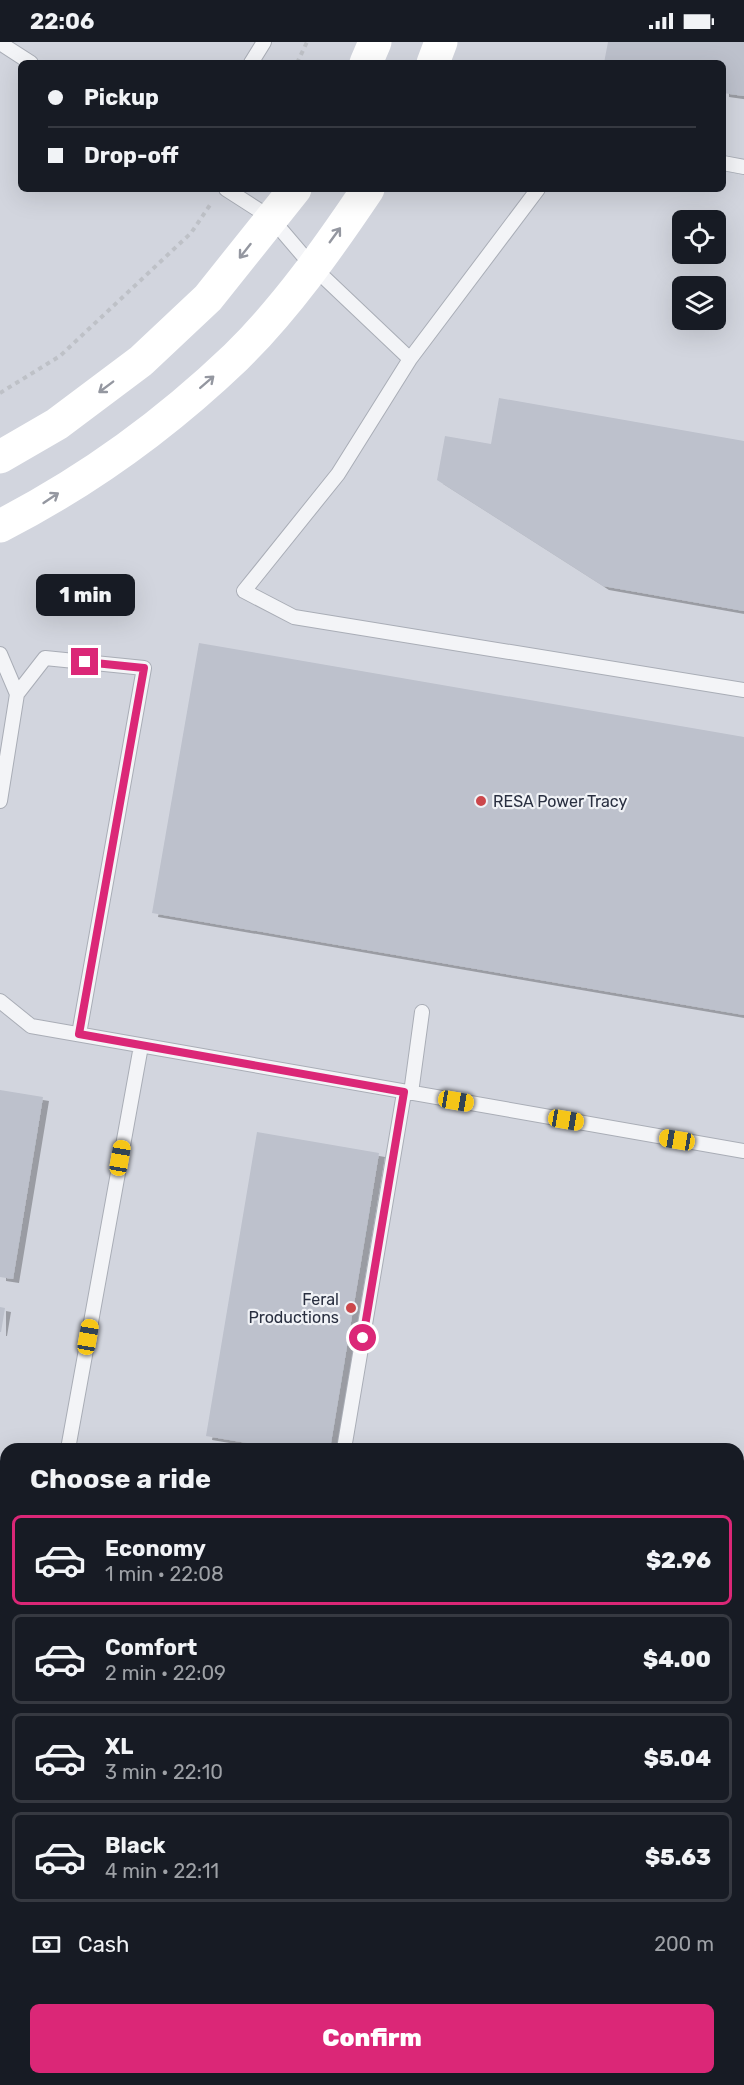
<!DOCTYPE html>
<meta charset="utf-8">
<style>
:root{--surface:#171b24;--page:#242831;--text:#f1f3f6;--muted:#9ea1a6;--line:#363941;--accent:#db2777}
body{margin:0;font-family:Rubik,sans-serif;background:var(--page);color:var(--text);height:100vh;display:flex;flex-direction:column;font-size:22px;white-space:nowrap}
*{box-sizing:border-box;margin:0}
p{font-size:20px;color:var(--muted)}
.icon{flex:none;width:33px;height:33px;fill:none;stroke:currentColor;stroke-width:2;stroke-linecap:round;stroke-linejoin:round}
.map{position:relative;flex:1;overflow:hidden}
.sheet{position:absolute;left:0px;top:1401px;width:744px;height:642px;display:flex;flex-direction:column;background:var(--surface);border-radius:18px 18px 0 0;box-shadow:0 6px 24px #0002}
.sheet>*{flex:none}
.banner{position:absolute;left:18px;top:18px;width:708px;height:132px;border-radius:9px;box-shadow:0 6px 24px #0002;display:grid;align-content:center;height:132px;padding:0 30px;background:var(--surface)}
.controls{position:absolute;left:672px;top:168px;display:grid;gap:12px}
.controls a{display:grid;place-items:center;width:54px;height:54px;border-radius:9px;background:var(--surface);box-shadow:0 6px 24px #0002;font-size:30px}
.end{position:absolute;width:27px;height:27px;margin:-14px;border:8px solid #db2777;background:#fff;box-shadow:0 0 0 3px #fff}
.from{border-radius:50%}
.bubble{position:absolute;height:42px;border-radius:9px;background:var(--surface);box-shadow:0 6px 24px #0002;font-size:20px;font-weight:800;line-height:42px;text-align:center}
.car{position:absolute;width:18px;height:36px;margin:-18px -9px;border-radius:8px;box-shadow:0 0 4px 2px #0007;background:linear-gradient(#f5c518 24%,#345 0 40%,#f5c518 0 76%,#345 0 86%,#f5c518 0)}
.banner b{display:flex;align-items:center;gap:21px;height:57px;font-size:22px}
.banner b+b{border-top:2px solid var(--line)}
.banner i{width:15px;height:15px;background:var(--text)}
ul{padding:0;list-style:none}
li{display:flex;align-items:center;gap:18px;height:90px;margin:0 12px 9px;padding:0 18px;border:3px solid var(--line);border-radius:9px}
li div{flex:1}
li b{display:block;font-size:22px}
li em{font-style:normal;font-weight:800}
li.on{border-color:var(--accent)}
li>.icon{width:54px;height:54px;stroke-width:1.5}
h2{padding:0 30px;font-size:27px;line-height:72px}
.pay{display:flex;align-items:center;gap:15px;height:66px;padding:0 30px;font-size:22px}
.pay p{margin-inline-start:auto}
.cta{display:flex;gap:12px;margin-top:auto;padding:12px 30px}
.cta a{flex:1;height:69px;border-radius:9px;background:var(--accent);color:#fff;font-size:24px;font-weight:800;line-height:69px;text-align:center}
.status{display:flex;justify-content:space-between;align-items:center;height:42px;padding:0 30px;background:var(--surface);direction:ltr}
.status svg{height:16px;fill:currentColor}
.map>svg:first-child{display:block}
</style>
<div class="status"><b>22:06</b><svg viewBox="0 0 49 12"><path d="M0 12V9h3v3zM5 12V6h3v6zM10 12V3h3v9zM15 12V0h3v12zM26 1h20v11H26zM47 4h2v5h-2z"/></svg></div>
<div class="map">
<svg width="744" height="2043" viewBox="0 0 744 2043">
<defs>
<filter id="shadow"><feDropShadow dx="6" dy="4" stdDeviation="0" flood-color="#0004"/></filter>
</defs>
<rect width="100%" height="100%" fill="#e0e3e9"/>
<path fill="#d2d5de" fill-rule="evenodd" d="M0,0H744V1621L738,1620V1407H6V1494L0,1493ZM21,21H723V147H21ZM682,178H716V212H682ZM682,244H716V278H682Z"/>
<path fill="#bdc1cc" filter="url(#shadow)" d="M608,0H744V54L723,51V21H604Z
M499,356L744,399V569L603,544L437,438L445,394L491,402Z
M199,601L744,695V973L152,871Z
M0,1048L43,1055L13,1237L0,1235Z
M257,1090L379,1111L330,1407H282L206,1394Z
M0,1265L5,1266L1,1290H0Z
M0,1837L6,1838V2037H347L346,2043H0Z"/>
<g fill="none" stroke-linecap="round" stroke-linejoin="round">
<g stroke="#a9adb6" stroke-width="16">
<path id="lane" d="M0,1L31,21
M251,21L264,0
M723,121L744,125
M226,147L271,176L312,224L410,317L338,432L244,549L294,575L744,648
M410,317L538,147
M0,612L17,652L0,759
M17,652L45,616L144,626L79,992
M0,959L31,984L744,1109
M411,1051L422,970
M68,1407L141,1004
M344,1407L404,1051
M0,1469L6,1470
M738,1589L744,1590
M0,1651L6,1652
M738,1778L744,1779
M545,2043L546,2037"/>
</g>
<path stroke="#bec1c7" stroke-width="4" stroke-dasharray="4.5 4.5" stroke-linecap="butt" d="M297,21L307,0
M0,351L60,314L191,191L210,163"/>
<use href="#lane" stroke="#f3f4f7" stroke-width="14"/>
<path stroke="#fff" stroke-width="33" d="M366,21L375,0
M433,21L441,0
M0,415L57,382L141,319L208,256L295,147
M0,484C86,440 166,382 236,315C286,266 329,205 368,147"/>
<path stroke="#7a8092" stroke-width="4.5" stroke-dasharray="3 6" stroke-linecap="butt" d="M0,1538L6,1539
M738,1666L744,1667"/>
</g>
<defs><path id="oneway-shaft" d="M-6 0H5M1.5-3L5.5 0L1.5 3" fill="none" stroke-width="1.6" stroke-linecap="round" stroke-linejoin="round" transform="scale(1.5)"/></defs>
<g stroke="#9497a0">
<use href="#oneway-shaft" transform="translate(335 193) rotate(-54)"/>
<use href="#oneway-shaft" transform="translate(245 209) rotate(128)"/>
<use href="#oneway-shaft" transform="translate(207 340) rotate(-41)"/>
<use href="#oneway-shaft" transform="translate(106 345) rotate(143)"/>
<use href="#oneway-shaft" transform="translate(51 456) rotate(-34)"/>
</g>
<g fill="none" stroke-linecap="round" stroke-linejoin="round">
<path stroke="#db2777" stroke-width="8" d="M85,620L144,626L79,992L404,1050L363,1296"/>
</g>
<g fill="#cc474b" stroke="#f0f2f6" stroke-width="2">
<circle cx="481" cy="759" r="6"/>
<circle cx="351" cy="1266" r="6"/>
</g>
<g text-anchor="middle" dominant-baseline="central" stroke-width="4.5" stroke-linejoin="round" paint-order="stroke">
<g font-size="16" fill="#292f40" stroke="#f0f2f6" text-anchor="start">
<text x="493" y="759">RESA Power Tracy</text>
<text x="339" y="1257" text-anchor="end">Feral<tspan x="339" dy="18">Productions</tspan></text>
</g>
</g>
</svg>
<div class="controls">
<a><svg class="icon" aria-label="locate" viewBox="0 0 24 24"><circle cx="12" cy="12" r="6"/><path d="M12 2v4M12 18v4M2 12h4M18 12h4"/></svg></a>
<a><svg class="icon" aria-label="layers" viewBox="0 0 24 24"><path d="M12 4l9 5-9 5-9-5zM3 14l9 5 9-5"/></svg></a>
</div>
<i class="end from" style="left:363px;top:1296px"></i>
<i class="end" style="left:85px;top:620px"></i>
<div class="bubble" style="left:36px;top:532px;width:99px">1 min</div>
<i class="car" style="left:456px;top:1059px;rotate:100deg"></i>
<i class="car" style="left:566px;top:1078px;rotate:100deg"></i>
<i class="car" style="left:677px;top:1098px;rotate:280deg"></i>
<i class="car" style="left:120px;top:1116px;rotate:10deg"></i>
<i class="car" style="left:88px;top:1295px;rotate:10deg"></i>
<div class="banner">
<b><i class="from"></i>Pickup</b>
<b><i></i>Drop-off</b>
</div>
<section class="sheet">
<h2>Choose a ride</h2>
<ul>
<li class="on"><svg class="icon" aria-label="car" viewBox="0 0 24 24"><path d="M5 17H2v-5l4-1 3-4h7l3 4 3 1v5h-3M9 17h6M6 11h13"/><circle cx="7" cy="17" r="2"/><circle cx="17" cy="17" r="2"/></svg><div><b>Economy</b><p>1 min · 22:08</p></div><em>$2.96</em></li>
<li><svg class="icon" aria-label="car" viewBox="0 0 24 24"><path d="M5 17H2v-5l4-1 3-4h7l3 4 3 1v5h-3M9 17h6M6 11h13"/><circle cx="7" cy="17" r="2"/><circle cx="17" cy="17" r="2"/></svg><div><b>Comfort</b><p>2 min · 22:09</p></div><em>$4.00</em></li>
<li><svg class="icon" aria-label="car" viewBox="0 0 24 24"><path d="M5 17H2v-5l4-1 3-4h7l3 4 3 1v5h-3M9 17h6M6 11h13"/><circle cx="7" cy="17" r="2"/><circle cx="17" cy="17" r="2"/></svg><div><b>XL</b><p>3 min · 22:10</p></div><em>$5.04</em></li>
<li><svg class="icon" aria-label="car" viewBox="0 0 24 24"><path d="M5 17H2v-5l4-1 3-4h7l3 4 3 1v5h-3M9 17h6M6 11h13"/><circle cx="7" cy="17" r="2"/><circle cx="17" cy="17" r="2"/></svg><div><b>Black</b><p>4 min · 22:11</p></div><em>$5.63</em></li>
</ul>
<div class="pay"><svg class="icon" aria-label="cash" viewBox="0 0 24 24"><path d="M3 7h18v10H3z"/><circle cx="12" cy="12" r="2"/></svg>Cash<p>200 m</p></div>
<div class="cta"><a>Confirm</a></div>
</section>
</div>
